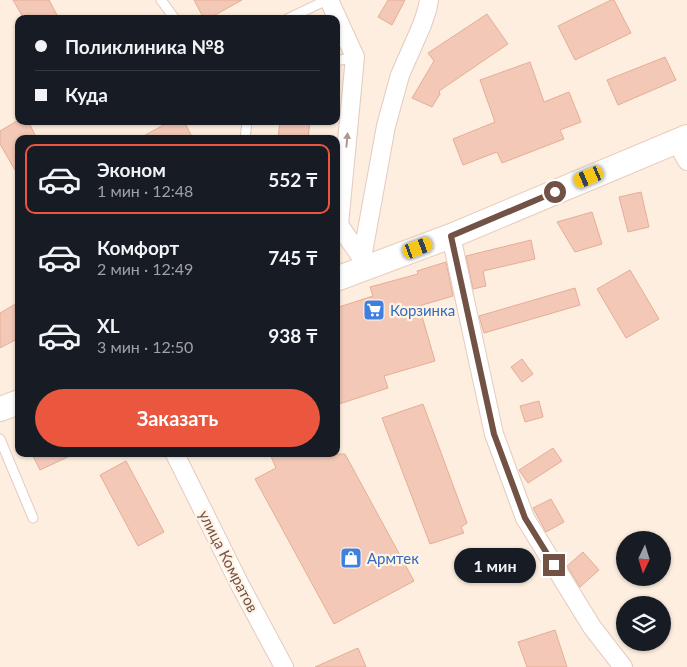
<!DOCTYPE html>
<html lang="ru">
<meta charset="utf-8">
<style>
:root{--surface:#171b24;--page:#242831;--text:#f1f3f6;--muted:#9ea1a6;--line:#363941;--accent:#eb563f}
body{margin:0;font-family:Lato,sans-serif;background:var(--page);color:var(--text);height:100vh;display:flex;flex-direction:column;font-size:19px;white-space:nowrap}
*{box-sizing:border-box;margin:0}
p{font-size:16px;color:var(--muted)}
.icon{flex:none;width:28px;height:28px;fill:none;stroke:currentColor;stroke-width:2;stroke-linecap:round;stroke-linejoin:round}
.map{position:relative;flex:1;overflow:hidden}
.panel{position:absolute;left:15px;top:135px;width:325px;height:322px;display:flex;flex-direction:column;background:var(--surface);border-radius:10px;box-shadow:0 1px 4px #0004}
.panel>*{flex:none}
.banner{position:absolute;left:15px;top:15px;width:325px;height:110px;border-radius:10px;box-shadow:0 1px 4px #0004;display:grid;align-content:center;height:110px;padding:0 20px;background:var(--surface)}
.needle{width:32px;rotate:184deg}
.controls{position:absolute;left:616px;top:531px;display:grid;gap:10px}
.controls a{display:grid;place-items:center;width:55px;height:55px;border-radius:50%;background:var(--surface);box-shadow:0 1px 4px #0004;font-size:25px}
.end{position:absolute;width:22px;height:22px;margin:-11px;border:6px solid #735246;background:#fff;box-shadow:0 0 0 2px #fff}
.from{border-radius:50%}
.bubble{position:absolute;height:35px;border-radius:18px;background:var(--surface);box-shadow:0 1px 4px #0004;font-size:16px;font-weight:700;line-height:35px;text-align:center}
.car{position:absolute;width:15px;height:30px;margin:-15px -8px;border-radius:6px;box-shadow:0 0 4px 1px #0007;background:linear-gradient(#f5c518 24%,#345 0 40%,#f5c518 0 76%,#345 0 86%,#f5c518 0)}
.banner b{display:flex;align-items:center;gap:18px;height:48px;font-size:19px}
.banner b+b{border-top:1px solid var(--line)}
.banner i{width:12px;height:12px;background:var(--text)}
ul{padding:9px 0 0;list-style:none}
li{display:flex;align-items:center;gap:15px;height:70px;margin:0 10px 8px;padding:0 10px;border:2px solid transparent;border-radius:10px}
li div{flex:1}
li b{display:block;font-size:19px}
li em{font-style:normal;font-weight:700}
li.active{border-color:var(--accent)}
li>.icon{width:45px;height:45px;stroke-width:1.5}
.action{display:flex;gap:10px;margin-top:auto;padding:10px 20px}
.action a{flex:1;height:58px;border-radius:30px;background:var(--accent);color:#fff;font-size:20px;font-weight:700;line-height:58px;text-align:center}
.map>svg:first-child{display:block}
</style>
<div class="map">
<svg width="687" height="667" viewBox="0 0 687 667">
<rect width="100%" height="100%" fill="#fdeedf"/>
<path fill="#f3c8b6" stroke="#e6ad96" d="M13,0H49L59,19H24Z
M194,0H242L208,19H204Z
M388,0H405L392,25L378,17Z
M611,0H614L631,33L575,60L558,26Z
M487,14L508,44L439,91L440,94L432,107L412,98L434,61L428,53Z
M665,57L676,80L618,105L607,80Z
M530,62L544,102L569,92L581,122L560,130L564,139L502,163L497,152L463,165L453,139L495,122L480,80Z
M17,121H28L37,139H19V177L0,144V131Z
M171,121H184L193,139H138Z
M280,121H310L308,139H278Z
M641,192L649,227L628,232L619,197Z
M592,212L602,244L575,252L557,222Z
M531,240L535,259L483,271L486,286L473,289L466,256Z
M446,262L453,296L419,306L435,361L384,376L388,388L336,405V308L373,296L370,287L418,274L417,271Z
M630,270L659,319L626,338L597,289Z
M575,288L580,305L484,333L479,316Z
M19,302V338L0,348V313Z
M522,359L533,374L522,382L511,367Z
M539,401L543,417L525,422L520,406Z
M423,404L467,523L461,527L464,533L430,544L382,418Z
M553,448L562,461L528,483L519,470Z
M32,454H74L40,470Z
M270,454H345L414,581L334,624L255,479L276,468Z
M126,461L164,532L138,546L100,475Z
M551,499L564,522L546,532L533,508Z
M583,552L599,570L580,587L567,566Z
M555,630L567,667H527L518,642Z
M358,648L366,667H315Z"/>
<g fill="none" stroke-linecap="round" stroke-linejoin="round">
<g stroke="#e3cbbe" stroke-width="11">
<path id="service" d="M161,0L175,19
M287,19L327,0
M336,61L355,57
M245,139L247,121
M0,439L33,518"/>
</g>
<g stroke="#e3cbbe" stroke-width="20">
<path id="minor" d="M329,0L355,57L339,225L368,267
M676,141L687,161
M451,236L494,434L525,518L592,627L623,667
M362,258L386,126L400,75L422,25L427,10L429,0
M175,454L240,585L284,667"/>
</g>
<g stroke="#e8ccbb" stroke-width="26">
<path id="secondary" d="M336,279L451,236L687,137
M0,409L19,402"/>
</g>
<use href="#service" stroke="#fff" stroke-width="9"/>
<use href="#minor" stroke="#fff" stroke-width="18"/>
<use href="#secondary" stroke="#fff" stroke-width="24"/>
</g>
<defs><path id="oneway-solid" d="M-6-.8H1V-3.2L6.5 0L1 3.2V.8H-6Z" transform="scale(1.25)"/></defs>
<use fill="#ab9790" href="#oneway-solid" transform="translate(347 140) rotate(-85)"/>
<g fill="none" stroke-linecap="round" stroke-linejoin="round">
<path stroke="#735246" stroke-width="6" d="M554,565L525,518L494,434L451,236L555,192"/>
</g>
<defs>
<g id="supermarket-square" transform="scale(1.125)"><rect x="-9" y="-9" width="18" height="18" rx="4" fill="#3f7fe0" stroke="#fff3e5"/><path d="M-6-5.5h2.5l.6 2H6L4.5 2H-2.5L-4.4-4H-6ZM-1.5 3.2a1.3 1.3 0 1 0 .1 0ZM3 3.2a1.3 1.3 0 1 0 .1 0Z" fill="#fff"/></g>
<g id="shop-square" transform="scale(1.125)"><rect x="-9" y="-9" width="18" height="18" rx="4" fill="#3f7fe0" stroke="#fff3e5"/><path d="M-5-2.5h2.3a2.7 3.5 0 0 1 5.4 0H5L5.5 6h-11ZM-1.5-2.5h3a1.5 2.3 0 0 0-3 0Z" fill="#fff"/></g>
</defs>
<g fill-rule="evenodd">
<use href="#supermarket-square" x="374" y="310"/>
<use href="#shop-square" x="351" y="558"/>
</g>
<g text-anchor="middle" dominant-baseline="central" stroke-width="4.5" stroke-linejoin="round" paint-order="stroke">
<g font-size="15" fill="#366cbe" stroke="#fff3e5" text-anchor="start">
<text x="390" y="310">Корзинка</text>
<text x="367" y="558">Армтек</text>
</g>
<g font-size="15" fill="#735246" stroke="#fff3e5">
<text transform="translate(229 561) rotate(63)">улица Комратов</text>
</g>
</g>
</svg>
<div class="controls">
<a><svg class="needle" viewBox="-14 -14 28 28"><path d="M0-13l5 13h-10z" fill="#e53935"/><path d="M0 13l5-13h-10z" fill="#9ea1a6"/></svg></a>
<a><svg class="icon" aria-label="layers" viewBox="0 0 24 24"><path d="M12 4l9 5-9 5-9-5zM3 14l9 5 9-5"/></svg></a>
</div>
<i class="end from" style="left:555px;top:192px"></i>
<i class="end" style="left:554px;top:565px"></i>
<div class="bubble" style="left:454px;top:548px;width:82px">1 мин</div>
<i class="car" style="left:589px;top:177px;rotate:247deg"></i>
<i class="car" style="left:418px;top:248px;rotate:69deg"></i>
<div class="banner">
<b><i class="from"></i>Поликлиника №8</b>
<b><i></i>Куда</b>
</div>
<section class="panel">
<ul>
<li class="active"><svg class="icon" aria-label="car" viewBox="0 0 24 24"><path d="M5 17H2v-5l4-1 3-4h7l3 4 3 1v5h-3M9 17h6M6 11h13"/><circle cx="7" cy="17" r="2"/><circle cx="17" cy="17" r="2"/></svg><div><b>Эконом</b><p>1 мин · 12:48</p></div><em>552 ₸</em></li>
<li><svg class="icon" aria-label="car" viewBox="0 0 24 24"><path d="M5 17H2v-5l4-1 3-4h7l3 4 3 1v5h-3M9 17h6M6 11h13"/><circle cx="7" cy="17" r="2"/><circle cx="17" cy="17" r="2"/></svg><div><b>Комфорт</b><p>2 мин · 12:49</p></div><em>745 ₸</em></li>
<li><svg class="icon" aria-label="car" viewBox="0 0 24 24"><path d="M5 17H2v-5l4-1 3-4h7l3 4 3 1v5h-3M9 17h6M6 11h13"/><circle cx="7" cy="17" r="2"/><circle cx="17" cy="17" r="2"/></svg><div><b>XL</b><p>3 мин · 12:50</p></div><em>938 ₸</em></li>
</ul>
<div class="action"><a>Заказать</a></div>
</section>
</div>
